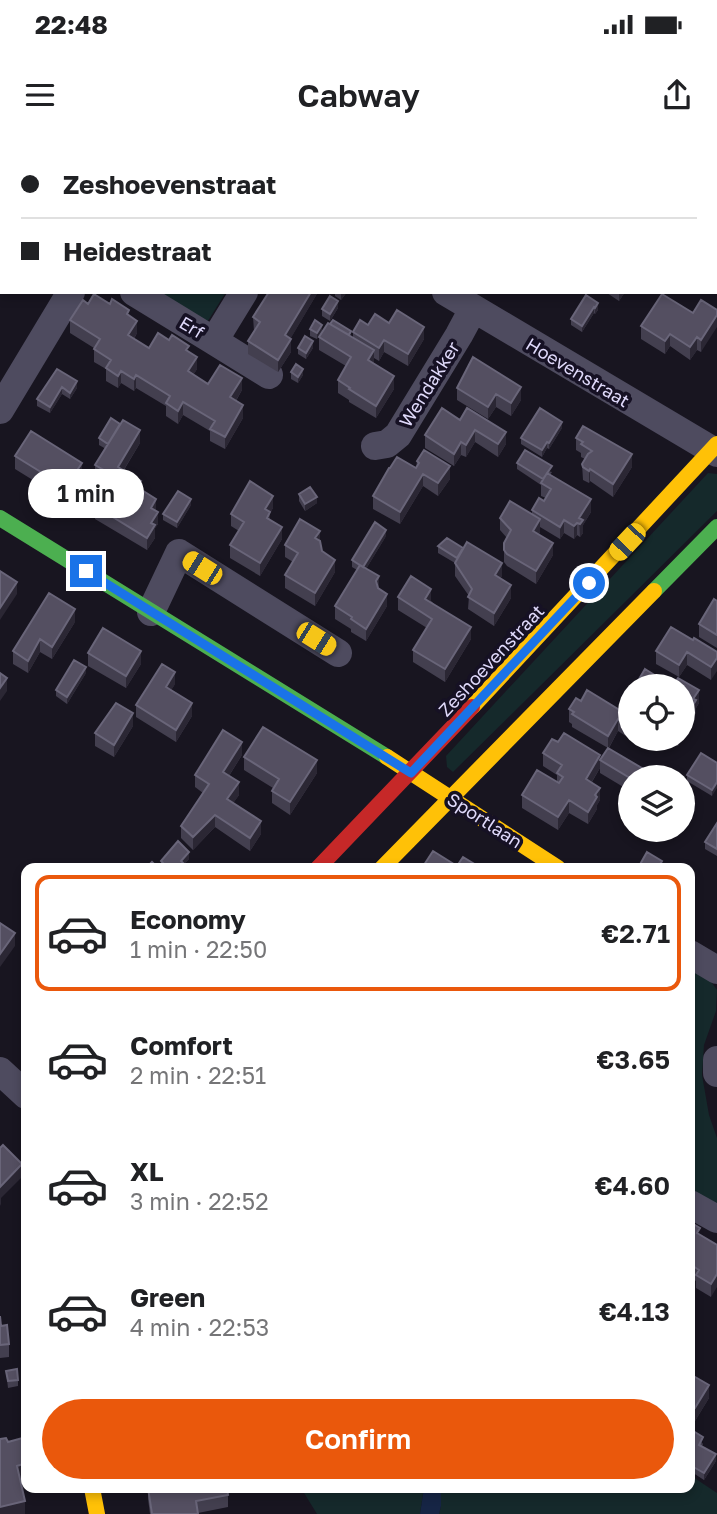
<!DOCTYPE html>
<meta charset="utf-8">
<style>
:root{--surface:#fff;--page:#f6f6f6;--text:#202124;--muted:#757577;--line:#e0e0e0;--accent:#ea580c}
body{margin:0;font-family:"Golos Text",sans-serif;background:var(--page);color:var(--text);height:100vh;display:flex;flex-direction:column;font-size:26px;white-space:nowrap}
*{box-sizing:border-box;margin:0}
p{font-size:23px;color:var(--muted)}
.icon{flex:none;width:38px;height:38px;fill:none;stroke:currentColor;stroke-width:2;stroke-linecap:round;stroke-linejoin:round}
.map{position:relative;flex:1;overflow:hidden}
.details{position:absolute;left:21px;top:723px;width:674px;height:630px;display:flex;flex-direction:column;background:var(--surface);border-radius:14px;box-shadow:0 4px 10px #0003}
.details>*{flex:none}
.hud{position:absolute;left:0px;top:0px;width:718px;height:154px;box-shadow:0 4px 10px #0003;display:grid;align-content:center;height:154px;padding:0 21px;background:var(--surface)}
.fabs{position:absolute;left:618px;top:534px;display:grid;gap:14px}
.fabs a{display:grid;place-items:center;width:77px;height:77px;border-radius:50%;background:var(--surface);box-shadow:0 4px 10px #0003;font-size:35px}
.end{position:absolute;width:32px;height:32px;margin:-16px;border:9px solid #1a73e8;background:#fff;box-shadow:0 0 0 4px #fff}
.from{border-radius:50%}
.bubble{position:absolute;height:49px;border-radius:24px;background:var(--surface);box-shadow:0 4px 10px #0003;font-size:23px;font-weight:600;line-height:49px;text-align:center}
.car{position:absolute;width:21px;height:42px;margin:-21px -10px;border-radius:9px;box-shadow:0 0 5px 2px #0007;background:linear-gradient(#f5c518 24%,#345 0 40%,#f5c518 0 76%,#345 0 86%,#f5c518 0)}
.hud b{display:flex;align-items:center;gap:24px;height:66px;font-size:26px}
.hud b+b{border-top:2px solid var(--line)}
.hud i{width:18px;height:18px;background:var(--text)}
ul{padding:12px 0 0;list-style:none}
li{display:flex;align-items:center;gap:21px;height:116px;margin:0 14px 10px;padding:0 7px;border:4px solid transparent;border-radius:14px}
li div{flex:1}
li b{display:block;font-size:26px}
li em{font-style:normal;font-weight:600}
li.selected{border-color:var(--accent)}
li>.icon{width:63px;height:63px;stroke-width:1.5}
.action{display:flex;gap:14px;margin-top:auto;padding:14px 21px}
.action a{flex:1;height:80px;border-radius:42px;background:var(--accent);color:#fff;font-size:28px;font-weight:600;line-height:80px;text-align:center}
.status{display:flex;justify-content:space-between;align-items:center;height:49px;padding:0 35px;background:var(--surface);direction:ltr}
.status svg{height:19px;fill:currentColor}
header{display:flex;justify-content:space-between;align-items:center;height:91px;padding:0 21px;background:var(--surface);font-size:32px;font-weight:600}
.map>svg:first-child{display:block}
</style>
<div class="status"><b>22:48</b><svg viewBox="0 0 49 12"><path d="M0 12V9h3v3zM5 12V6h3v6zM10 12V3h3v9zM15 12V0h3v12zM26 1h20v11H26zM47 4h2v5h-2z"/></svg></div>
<header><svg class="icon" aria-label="menu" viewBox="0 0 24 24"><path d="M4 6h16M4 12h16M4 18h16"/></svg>Cabway<svg class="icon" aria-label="share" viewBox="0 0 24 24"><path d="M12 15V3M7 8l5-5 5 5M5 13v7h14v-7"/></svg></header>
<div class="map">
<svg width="717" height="1374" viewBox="0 0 717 1374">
<rect width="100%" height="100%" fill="#181520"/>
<path fill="#15292b" d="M147,152H226L206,184Z
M708,333L717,334V371L453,632L447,627L446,616Z
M690,828L710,840L717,850L716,871L704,905L702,935L709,975L717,998V1066L690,1050Z
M690,1335L717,1353V1374H439L441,1366V1348H690Z
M301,1348H424L420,1374H317Z"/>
<path fill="#162545" d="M424,1348H441V1366L439,1374H420Z"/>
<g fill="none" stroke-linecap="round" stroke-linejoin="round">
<path stroke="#4e4b5f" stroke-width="28" d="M178,2L183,0
M479,2L480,0
M134,152L214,201L244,152
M446,152L717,313
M214,201L269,235
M0,270L71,152
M375,306L387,304L398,295L459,195L473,169
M151,472L179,413L338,513
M690,814L717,830
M717,920V933
M0,931L26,955
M690,1064L717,1079"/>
<path stroke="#4caf50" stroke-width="16" d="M0,378L387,617
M654,451L717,387"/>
<path stroke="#ffc107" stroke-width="16" d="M472,567L717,304
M387,617L558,728
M382,728L654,451
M92,1348L97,1374"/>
<path stroke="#c62828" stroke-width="16" d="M318,728L472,567"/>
</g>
<path fill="#433f4f" d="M50,0H121L123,2H50Z
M317,0H386L389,2H319Z
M412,0H444L443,2H415Z
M570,0H586L585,2H573Z
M2,27V63L0,62V30Z
M0,71L2,79V122L0,121Z
M269,152H318L290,199L291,212L278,232L248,214V201L254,191L253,177Z
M335,152H347L341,160L335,156Z
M607,152H625L619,161L607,153Z
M586,155L598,170L595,174L594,173L582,192L571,185V179Z
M88,164L129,176L137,193L134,199L149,208L189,212L197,229L193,235L208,244L242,250L236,261L243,278L225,309L210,301V291L183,275L178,284L166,276V266L136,248L134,251L121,243L118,248L106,241V229L94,222V208L70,193V180Z
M338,168L330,181L322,176V169Z
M717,170L701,212L697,210L690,220L670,206L665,214L641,199V186L693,173Z
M389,183L424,199L408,226L384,212L379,221L374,218V224L394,249L376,278L349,262V260L338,253V240L346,226L319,210V197L330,184L353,198V192L368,185Z
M322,185L317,199L310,196V189Z
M298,208H313L306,219L298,214Z
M473,217L521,260L511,276L496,267L488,279L457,260V248Z
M57,229L77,248L70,259L62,254L50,273L37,266V259Z
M291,232L303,235L298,243L291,239Z
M460,280L506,304L498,317L475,302L466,317L461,315L454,326L425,308V295Z
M562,288L549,309L547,308L542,317L521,304V298Z
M99,298L140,303L124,330L141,350L156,371L158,384L155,388V398L147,410L95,379V366L97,363V357L104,351V342L95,338V325L106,309L99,305Z
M576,298L632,327L613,357L590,341L589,343L583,340L582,324L585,319L581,317V313L576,310Z
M15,316L82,336L72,351L63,345L57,355L15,329Z
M417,321L450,339L438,356L423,346L400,384L373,369V356L416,328Z
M517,323L552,332L550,335L591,372L583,385V393L580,397L577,395L574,399L564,393L560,399L540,387V392L539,394L553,415L536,444L507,426L504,422V403L507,398L500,390V378L532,374V370L544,361L546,358L541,356V345L517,329Z
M299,354L317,363L305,371L299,361Z
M191,365L177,388L163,380V374Z
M273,368L270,373V380L282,399L260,436L230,418V405L239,391L231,386V374Z
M386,396L366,429L379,449L387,466L366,501L351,492V489L335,479V466L357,430L352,427V420Z
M320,401L322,411L335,432L315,466L285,448V435L293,422L285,417V405Z
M438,406L502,436L500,438L511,458L494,486L468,469L469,456L455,436V423L438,413Z
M398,457L431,461L471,499L445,542L413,522V510L427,488L398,470Z
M717,461V508L699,497V484Z
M75,482L52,519L40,512L28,533L13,524V511Z
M693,500L717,512L711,540L687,525L679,537L656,524V511Z
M88,513L141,524L126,548L88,526Z
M86,533L67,564L56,556V550Z
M175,544L171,550L192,576L176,602L136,577V565Z
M682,546L699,563L696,568V573L690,582L682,578Z
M630,553V598H632V600L618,591L609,608L630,637V651L600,633V620L608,608L572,587V584L569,582V569L581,561L623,572L630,564Z
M133,586L114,617L95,606V593Z
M665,598H682L678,606Z
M543,613L600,628L592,642L600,660L597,665V669L588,684L569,673L558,690L522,668V655L557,642V635L543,626Z
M242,615L229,636L239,655L233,663L261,694L250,711L215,687L193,710L181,698V686L203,653L195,647V635Z
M244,617L317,633L290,675L272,663V651L273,648L244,630Z
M717,623L712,656L687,641V635Z
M717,683V716L705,709V702Z
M189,719L184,724L188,728H161V721Z
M690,1082L700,1095L717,1105L711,1157L696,1148V1141L690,1137Z
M0,1176L1,1186L9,1204V1217L0,1218Z
M6,1231L18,1240V1246L8,1248Z
M690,1235L709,1258L695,1281L690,1277Z
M690,1289L703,1304L702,1306L716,1321L704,1340L690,1331Z
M148,1348L228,1355V1367L198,1373V1374H150L148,1359Z"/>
<path fill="#2b2734" d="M311,152H318L285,208V195Z
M342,152H347L341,160V154Z
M619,152H625L619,161Z
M338,161V168L330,181V174Z
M598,163V170L595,174V168Z
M594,167V173L582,192V186Z
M717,175V187L701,212V200Z
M137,181V193L128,208V195Z
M322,185V191L317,199V193Z
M424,187V199L408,226V214Z
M670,194V206L665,214V201Z
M697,197V210L690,220V207Z
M291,199V212L278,232V220Z
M384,200V212L379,221V208Z
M313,201V208L306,219V213Z
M374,210V223L368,233V220Z
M197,217V229L188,244V231Z
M303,229V235L298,243V237Z
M121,231V243L118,248V236Z
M136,235V248L134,251V239Z
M394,236V249L376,278V266Z
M242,238V250L230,270V257Z
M77,241V248L70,259V253Z
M62,247V254L50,273V267Z
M521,247V260L511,276V263Z
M496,254V267L488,279V267Z
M183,262V275L178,284V271Z
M243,265V278L225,309V297Z
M562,282V288L549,309V303Z
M140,290V303L118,339V327Z
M475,290V302L466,317V305Z
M506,292V304L498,317V304Z
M461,302V315L454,326V314Z
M547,302V308L542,317V310Z
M632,314V327L613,357V344Z
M82,323V336L72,351V338Z
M450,326V339L438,356V343Z
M590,329V341L589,343V331Z
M63,333V345L57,355V342Z
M423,334V346L400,384V372Z
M273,356V368L270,373V384L267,390L265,369Z
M317,357V363L305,371V364Z
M156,359V372L151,368Z
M191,359V365L177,388V382Z
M591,359V372L583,385V393L580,397L579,378Z
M158,372V384L155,388V398L147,410V398L151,383Z
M540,379V392L533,403V391Z
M564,380V393L560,399V387Z
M577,383V395L574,399V386Z
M282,387V399L260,436V423Z
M386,390V396L363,434V427Z
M320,391V404L315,398Z
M553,403V415L536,444V431Z
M335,420V432L315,466V453Z
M502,423V436L495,448V435Z
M379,436V449L376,454V441Z
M17,442V454L0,480V468Z
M511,445V458L494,486V473Z
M431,449V461L425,471V459Z
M387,454V466L366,501V489Z
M75,469V482L52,519V507Z
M471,487V499L445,542V529Z
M40,499V512L28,533V521Z
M141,511V524L126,548V536Z
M687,512V525L679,537V525Z
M717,518V531L711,540V527Z
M86,527V533L67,564V557Z
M175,532V544L166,559V547Z
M7,538V551L0,561V548Z
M699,550V563L696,568V573L690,582V570L693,559Z
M192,563V576L176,602V590Z
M133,573V586L114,617V605Z
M618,579V591L608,609V596Z
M685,582V594L682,598V586Z
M678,598H682L678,606Z
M242,602V615L223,645V632Z
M600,615V628L586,651V639Z
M317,620V633L290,675V662Z
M239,642V655L227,672V659Z
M717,642V648L712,656V650Z
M600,648V660L597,665V669L588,684V672Z
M569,660V673L558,690V677Z
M215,675V687L193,710V697Z
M261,681V694L250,711V698Z
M189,712V719L181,728V721Z
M15,793V806L0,827V814Z
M22,1024V1037L1,1058V1064L0,1066V1047Z
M717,1134V1147L711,1157V1144Z
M709,1245V1258L695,1281V1268Z
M716,1314V1321L704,1340V1333Z
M26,1323V1336L17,1339V1326Z
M25,1361V1374H0V1367Z"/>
<path fill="#544f61" stroke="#696579" stroke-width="2" d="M18,0H46L49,2H17Z
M70,0H121L123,1L73,2Z
M337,0H386L389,2H340Z
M422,0H440L439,2H425Z
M533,0H554L558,2H532Z
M2,27V50L0,49V30Z
M716,52H717V83L716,82Z
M0,78L2,79V109L0,108Z
M269,152H311L285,195L291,199L278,220L248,201L260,182L253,177Z
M94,154L110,164L112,159L129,170L127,174L137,181L128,195L149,208L158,193L169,200L172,195L189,206L186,210L197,217L188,231L208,244L220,225L242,238L230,257L243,265L225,297L210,289L215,281L183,262L178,271L166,263L170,256L136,235L134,239L121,231L118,236L106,228L111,220L94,209L100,199L70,180L83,160L88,164Z
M662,154L693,173L701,160L717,170V175L701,200L697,197L690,207L670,194L665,201L641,186Z
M586,155L598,163L595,168L594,167L582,186L571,179Z
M330,156L338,161L330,174L322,169Z
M397,170L424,187L408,214L384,200L379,208L353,192L360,180L368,185L375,174L389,183Z
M315,180L322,185L317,193L310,189Z
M333,180L351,191L349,195L330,184Z
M328,183L374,210L368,220L394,236L376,266L349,249L350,248L338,240L351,217L319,197Z
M305,196L313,201L306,213L298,208Z
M473,217L521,247L511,263L496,254L488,267L457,248Z
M296,224L303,229L298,237L291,232Z
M57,229L77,241L70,253L62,247L50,267L37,259Z
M442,268L460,280L467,268L506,292L498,304L475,290L466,305L461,302L454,314L425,295Z
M540,268L562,282L549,303L547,302L542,310L521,298Z
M111,278L120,284L108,304L99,298Z
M123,280L140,290L118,327L141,341L137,347L156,359L151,368L158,372L151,383L155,385L147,398L95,366L100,359L97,357L101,351L103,353L110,342L104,338L107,332L95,325Z
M583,286L632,314L613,344L590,329L589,331L583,327L582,324L588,314L592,311L581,304L583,302L576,298Z
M31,291L82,323L72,338L63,333L57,342L15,316Z
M424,310L450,326L438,343L423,334L400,372L373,356L389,328H390L397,317L416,328L419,323L417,321Z
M525,310L552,326L543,339L517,323Z
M547,333L591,359L579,378L583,380L580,384L577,383L574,386L564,380L560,387L532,370L539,358L544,361L551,349L541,343Z
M250,341L273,356L265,369L270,372L267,378L282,387L260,423L230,405L244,382L231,374Z
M310,347L317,357L305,364L299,354Z
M178,351L191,359L177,382L163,374Z
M510,361L540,379L533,391L553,403L536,431L507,414L504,410V403L511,390L500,378Z
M300,379L320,391L315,398L320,401L322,411L335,420L315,453L285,435L298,413L285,405Z
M375,382L386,390L363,427L352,420Z
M447,398L463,408L457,418L438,406Z
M467,402L502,423L495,435L511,445L494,473L468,457L472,449L455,423Z
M360,425L379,436L376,441L378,448L387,454L366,489L351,479L352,477L335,466Z
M0,431L17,442L0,468Z
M411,436L431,449L425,459L471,487L445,529L413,510L432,479L398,457Z
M49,453L75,469L52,507L40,499L28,521L13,511Z
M714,459L717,461V495L699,484Z
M671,487L693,500L694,498L717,512V518L711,527L687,512L679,525L656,511Z
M103,488L141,511L126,536L88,513Z
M74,520L86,527L67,557L56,550Z
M162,524L175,532L166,547L192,563L176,590L136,565Z
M645,529L672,546H635Z
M0,533L7,538L0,548Z
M678,538L699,550L693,559L696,560L690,570L682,565V546H673Z
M587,550L623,572L628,563L630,564V586L618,579L608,596L572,574L574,572L569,569L576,558L581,561Z
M116,563L133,573L114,605L95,593Z
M263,587L317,620L290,662L272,651L279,639L244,617Z
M223,590L242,602L223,632L239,642L227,659L261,681L250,698L215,675L193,697L181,686L209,644L195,635Z
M564,593L600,615L586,639L600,648L595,655L597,657L588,672L569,660L558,677L522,655L537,630L559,643L563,637L557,633L562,625L543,613L552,599L558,602Z
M608,608L657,637H630V638L600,620Z
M701,613L717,623V642L712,650L687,635Z
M717,683V709L705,702Z
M178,701L189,712L181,721L188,728H168L161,721Z
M433,711L457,726L463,717L481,728H422Z
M647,712L662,721L658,728H638Z
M152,722L158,728H146Z
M0,783L15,793L0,814Z
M3,1005L22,1024L0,1047V1008Z
M690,1082L700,1088L697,1093L717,1105V1134L711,1144L696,1135L699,1130L690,1124Z
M0,1176L1,1186L7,1185L9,1204L0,1205Z
M17,1229L18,1240L8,1241L6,1231Z
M690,1234L709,1245L695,1268L690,1265Z
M690,1289L703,1297L699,1305L716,1314L704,1333L690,1325Z
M26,1297V1323L17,1326L25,1361L0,1367V1299L6,1298L8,1302Z
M148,1348H227L228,1355L196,1361L198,1374H152Z"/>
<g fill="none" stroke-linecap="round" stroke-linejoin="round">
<path stroke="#1a73e8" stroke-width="9" d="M86,431L411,633L589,443"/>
</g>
<g text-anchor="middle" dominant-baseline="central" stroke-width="7" stroke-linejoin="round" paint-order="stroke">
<g font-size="18" fill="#dfd9fa" stroke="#161124">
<text transform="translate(192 187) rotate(31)">Erf</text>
<text transform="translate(578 232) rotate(31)">Hoevenstraat</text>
<text transform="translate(429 244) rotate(-58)">Wendakker</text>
<text transform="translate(491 520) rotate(-47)">Zeshoevenstraat</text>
<text transform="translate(485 680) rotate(33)">Sportlaan</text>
</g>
</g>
</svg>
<div class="fabs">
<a><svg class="icon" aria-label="locate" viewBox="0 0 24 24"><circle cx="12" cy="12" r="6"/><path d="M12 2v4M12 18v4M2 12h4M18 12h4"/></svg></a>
<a><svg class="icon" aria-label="layers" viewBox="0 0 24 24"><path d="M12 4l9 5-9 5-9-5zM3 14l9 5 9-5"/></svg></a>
</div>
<i class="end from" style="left:589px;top:443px"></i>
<i class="end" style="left:86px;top:431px"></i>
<div class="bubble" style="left:28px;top:329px;width:116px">1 min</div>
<i class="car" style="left:627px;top:402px;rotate:223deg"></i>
<i class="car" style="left:202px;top:428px;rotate:302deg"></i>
<i class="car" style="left:316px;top:499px;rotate:122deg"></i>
<div class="hud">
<b><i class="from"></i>Zeshoevenstraat</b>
<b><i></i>Heidestraat</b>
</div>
<section class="details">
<ul>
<li class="selected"><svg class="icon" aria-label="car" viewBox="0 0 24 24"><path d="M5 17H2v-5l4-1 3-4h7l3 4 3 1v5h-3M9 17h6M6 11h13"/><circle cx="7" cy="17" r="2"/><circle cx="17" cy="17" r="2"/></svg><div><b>Economy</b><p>1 min · 22:50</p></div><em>€2.71</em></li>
<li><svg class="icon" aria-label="car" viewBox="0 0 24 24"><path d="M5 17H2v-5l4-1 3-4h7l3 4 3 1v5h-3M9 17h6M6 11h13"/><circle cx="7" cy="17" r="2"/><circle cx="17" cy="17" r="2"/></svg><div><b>Comfort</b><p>2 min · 22:51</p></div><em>€3.65</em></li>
<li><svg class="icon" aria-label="car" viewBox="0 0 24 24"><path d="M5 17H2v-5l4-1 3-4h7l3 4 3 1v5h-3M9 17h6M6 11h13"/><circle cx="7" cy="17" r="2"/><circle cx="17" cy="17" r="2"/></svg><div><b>XL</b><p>3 min · 22:52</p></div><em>€4.60</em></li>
<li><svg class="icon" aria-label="car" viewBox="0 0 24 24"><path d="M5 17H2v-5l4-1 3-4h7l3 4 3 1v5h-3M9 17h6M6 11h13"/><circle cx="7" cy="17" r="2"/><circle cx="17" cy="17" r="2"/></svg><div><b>Green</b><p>4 min · 22:53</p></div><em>€4.13</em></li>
</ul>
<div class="action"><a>Confirm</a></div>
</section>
</div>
